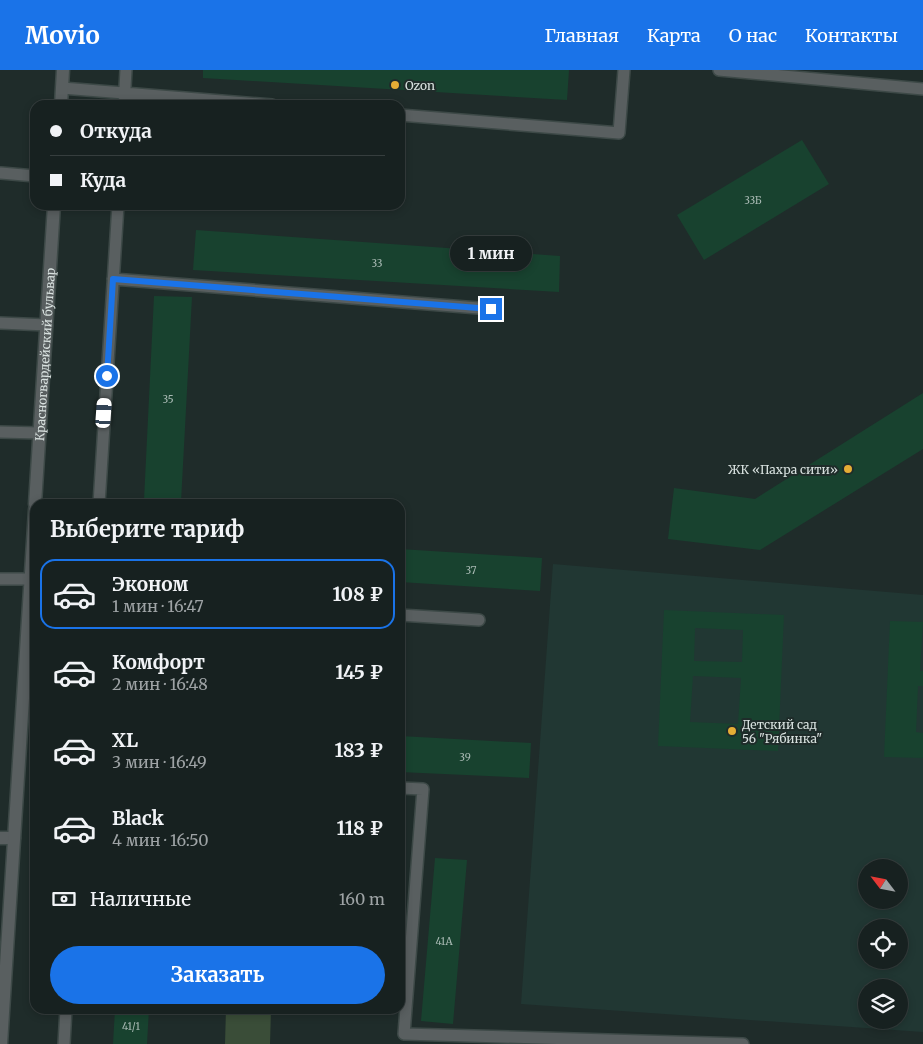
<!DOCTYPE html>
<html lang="ru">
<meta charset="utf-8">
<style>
:root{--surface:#172120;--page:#242e2d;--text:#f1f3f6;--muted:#9ea3a5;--line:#363e3e;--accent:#1a73e8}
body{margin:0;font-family:Merriweather,serif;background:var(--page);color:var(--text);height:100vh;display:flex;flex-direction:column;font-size:19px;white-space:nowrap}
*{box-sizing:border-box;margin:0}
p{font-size:16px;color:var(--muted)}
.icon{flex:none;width:28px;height:28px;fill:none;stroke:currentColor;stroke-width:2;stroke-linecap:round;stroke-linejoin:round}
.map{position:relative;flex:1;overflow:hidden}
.panel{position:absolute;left:30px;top:429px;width:375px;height:515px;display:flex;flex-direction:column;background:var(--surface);border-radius:15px;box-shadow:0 2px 8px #0003,0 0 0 1px var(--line)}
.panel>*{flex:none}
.guide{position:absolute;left:30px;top:30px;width:375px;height:110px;border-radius:15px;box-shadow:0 2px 8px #0003,0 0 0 1px var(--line);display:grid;align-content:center;height:110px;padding:0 20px;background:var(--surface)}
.needle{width:32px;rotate:302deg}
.controls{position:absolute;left:858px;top:789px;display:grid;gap:10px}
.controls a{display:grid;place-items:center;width:50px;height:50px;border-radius:50%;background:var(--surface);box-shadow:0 2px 8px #0003,0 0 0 1px var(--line);font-size:25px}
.end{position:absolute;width:22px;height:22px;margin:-11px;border:6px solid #1a73e8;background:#fff;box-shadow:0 0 0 2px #fff}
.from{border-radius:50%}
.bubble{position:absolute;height:35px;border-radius:18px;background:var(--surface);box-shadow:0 2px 8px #0003,0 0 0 1px var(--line);font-size:16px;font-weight:700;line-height:35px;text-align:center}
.car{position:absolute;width:15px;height:30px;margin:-15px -8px;border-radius:6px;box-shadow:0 0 4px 1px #0007;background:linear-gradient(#fff 24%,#345 0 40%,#fff 0 76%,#345 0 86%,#fff 0)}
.guide b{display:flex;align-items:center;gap:18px;height:48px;font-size:19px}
.guide b+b{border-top:1px solid var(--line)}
.guide i{width:12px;height:12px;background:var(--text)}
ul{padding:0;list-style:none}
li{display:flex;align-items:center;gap:15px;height:70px;margin:0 10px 8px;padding:0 10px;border:2px solid transparent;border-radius:15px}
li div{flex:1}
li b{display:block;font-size:19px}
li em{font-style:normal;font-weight:700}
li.current{border-color:var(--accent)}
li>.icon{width:45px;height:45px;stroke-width:1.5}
h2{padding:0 20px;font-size:22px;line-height:60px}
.pay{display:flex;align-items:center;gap:12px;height:55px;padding:0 20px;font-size:19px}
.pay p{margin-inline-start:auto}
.action{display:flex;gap:10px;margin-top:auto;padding:10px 20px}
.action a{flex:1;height:58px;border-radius:30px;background:var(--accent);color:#fff;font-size:20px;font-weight:700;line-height:58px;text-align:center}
header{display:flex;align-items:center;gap:30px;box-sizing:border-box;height:70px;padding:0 25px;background:var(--accent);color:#fff}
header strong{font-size:24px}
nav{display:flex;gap:28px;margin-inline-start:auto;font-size:18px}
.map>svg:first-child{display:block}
</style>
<header>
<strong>Movio</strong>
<nav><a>Главная</a><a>Карта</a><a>О нас</a><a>Контакты</a></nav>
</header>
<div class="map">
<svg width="923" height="974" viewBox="0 0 923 974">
<rect width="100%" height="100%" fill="#1f2c2a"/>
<path fill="#213733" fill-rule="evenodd" d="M553,494L923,525V962L521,934ZM866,798H899V830H866ZM866,858H899V890H866ZM866,918H899V950H866Z"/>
<path fill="#3a4d38" d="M226,939H271L270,974H225Z"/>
<path fill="#18422f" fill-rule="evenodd" d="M203,0H569L567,30L203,8Z
M802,70L829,114L704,190L677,145Z
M196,160L560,186L559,222L193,200Z
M154,226L192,227L181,432L144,430Z
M923,323V379L760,480L668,469L674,418L755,429Z
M400,479L542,488L540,521L400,512Z
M664,540L784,545L778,681L658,676ZM695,558L743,560L742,592L694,591ZM693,606L741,608L738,654L690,652Z
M890,551L923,552L920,601H923V616H918L916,662L923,663V688L884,687Z
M400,666L531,673L529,708L400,702Z
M435,788L467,790L453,954L421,951Z
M115,939H149L147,974H113Z"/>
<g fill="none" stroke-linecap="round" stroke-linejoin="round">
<g stroke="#3d4947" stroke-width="14">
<path id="service" d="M719,0L923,19
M62,18L272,35
M124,35L126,0
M400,45L619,63L624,0
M1,103L35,106
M113,209L491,239
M0,253L47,255
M0,362L40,363
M99,434L118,135
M0,509H31
M400,545L479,550
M400,718L423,719L404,964L743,974
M64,974L66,939"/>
</g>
<g stroke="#3d4947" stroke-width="15">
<path id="minor" d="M0,768H14"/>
</g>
<g stroke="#3d4947" stroke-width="15">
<g id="tertiary">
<path d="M61,35L63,0"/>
<path id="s1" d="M35,434L54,135"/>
<path d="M1,974L35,440"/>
</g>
</g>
<use href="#service" stroke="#595f60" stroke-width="11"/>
<use href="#minor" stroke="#595f60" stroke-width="12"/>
<use href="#tertiary" stroke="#595f60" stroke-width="12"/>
</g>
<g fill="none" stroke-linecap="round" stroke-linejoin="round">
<path stroke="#1a73e8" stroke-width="6" d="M107,306L113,209L491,239"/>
</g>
<g fill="#e5ad35" stroke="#1f2c2a" stroke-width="2">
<circle cx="395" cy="15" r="5"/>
<circle cx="848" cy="399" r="5"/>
<circle cx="732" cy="661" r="5"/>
</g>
<g text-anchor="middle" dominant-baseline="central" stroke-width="4" stroke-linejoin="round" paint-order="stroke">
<g font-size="10" fill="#a8b9b3">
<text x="753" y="130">33Б</text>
<text x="377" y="193">33</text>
<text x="168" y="329">35</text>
<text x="471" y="500">37</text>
<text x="465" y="687">39</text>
<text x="444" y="871">41А</text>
<text x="131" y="956">41/1</text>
</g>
<g font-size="12" fill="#d8e1df" stroke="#1f2c2a" text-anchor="start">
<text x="405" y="15">Ozon</text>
<text x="838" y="399" text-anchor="end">ЖК «Пахра сити»</text>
<text x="742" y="654">Детский сад<tspan x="742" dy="14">56 "Рябинка"</tspan></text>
</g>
<g font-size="12" fill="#d8e1df" stroke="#1f2c2a">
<text stroke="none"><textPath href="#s1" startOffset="150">Красногвардейский бульвар</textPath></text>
</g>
</g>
</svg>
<div class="controls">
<a><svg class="needle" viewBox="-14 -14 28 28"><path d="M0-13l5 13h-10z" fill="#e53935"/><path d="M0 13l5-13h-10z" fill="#9ea3a5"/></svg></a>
<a><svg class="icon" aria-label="locate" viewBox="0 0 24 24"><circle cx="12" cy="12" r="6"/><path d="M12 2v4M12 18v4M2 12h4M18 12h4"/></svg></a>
<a><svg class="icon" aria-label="layers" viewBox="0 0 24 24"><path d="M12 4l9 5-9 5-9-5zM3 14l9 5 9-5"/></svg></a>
</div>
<i class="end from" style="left:107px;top:306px"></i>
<i class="end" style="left:491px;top:239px"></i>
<div class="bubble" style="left:450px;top:166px;width:82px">1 мин</div>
<i class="car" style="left:104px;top:343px;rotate:4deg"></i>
<div class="guide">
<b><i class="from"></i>Откуда</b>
<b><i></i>Куда</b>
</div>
<section class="panel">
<h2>Выберите тариф</h2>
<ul>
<li class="current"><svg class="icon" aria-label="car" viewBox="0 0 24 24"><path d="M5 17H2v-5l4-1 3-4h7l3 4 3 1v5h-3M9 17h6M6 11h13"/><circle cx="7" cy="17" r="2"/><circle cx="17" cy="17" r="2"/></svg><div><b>Эконом</b><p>1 мин · 16:47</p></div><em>108 ₽</em></li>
<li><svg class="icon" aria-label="car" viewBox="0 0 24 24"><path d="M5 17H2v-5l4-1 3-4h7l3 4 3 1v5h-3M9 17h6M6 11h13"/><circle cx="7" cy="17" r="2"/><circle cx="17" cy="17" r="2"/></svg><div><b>Комфорт</b><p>2 мин · 16:48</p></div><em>145 ₽</em></li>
<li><svg class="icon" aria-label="car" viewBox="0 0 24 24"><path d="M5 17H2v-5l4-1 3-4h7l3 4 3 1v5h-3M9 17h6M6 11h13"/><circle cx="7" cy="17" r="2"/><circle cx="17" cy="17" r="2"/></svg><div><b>XL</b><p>3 мин · 16:49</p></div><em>183 ₽</em></li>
<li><svg class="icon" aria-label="car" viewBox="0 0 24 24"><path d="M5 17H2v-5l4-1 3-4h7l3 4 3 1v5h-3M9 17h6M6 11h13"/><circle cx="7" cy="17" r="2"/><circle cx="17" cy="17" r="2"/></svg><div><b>Black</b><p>4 мин · 16:50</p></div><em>118 ₽</em></li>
</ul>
<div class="pay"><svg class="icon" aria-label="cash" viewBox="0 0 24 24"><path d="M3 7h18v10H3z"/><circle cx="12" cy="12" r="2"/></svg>Наличные<p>160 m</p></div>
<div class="action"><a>Заказать</a></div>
</section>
</div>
